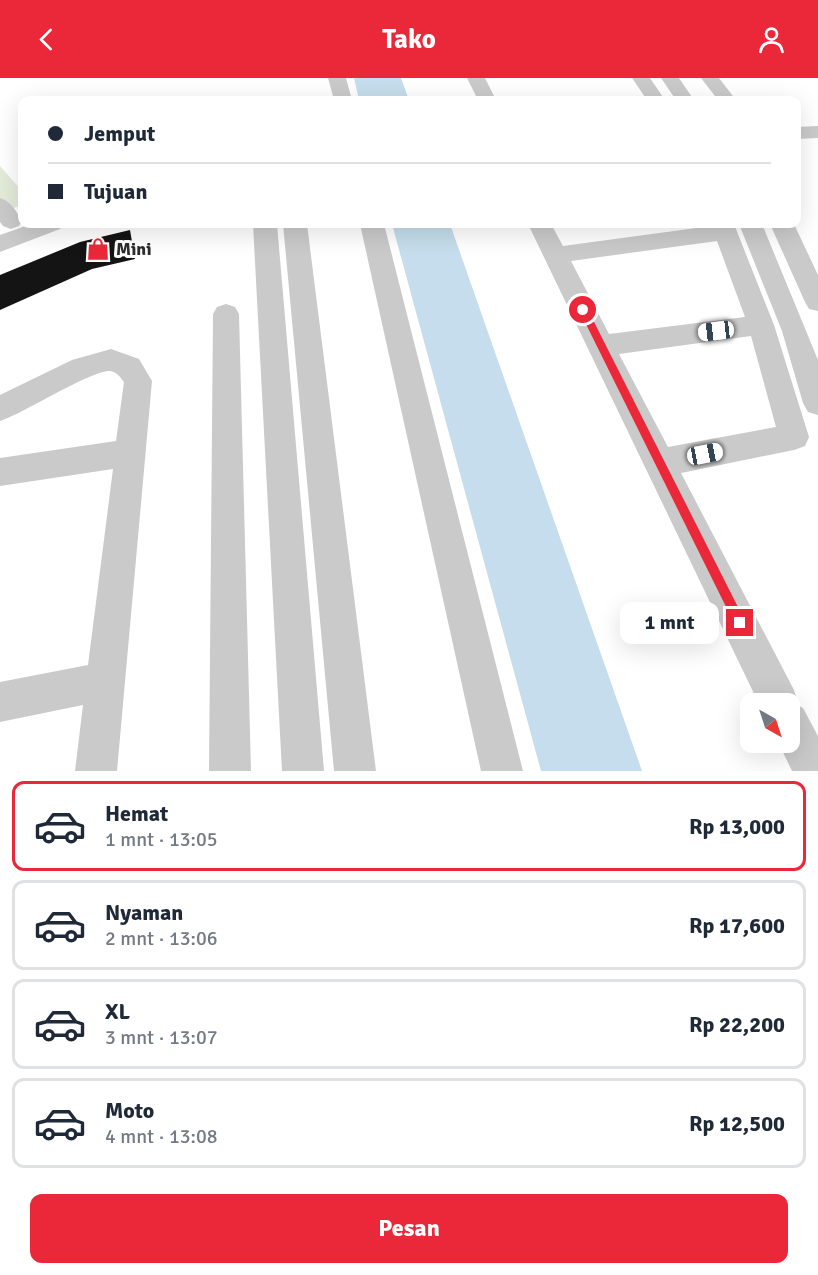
<!DOCTYPE html>
<html lang="id">
<meta charset="utf-8">
<style>
:root{--surface:#fff;--page:#f6f6f7;--text:#1f2937;--muted:#747a83;--line:#e0e1e3;--accent:#ea2839}
body{margin:0;font-family:Signika,sans-serif;background:var(--page);color:var(--text);height:100vh;display:flex;flex-direction:column;font-size:22px;white-space:nowrap}
*{box-sizing:border-box;margin:0}
p{font-size:20px;color:var(--muted)}
.icon{flex:none;width:33px;height:33px;fill:none;stroke:currentColor;stroke-width:2;stroke-linecap:round;stroke-linejoin:round}
.map{position:relative;height:693px;overflow:hidden}
.side{display:flex;flex-direction:column;background:var(--surface);flex:1}
.side>*{flex:none}
.top-card{position:absolute;left:18px;top:18px;width:783px;height:132px;border-radius:12px;box-shadow:0 6px 24px #0002;display:grid;align-content:center;height:132px;padding:0 30px;background:var(--surface)}
.needle{width:39px;rotate:141deg}
.fabs{position:absolute;left:740px;top:615px;display:grid;gap:12px}
.fabs a{display:grid;place-items:center;width:60px;height:60px;border-radius:12px;background:var(--surface);box-shadow:0 6px 24px #0002;font-size:30px}
.end{position:absolute;width:27px;height:27px;margin:-14px;border:8px solid #ea2839;background:#fff;box-shadow:0 0 0 3px #fff}
.from{border-radius:50%}
.bubble{position:absolute;height:42px;border-radius:12px;background:var(--surface);box-shadow:0 6px 24px #0002;font-size:20px;font-weight:700;line-height:42px;text-align:center}
.car{position:absolute;width:18px;height:36px;margin:-18px -9px;border-radius:8px;box-shadow:0 0 4px 2px #0007;background:linear-gradient(#fff 24%,#345 0 40%,#fff 0 76%,#345 0 86%,#fff 0)}
.top-card b{display:flex;align-items:center;gap:21px;height:57px;font-size:22px}
.top-card b+b{border-top:2px solid var(--line)}
.top-card i{width:15px;height:15px;background:var(--text)}
ul{padding:10px 0 0;list-style:none}
li{display:flex;align-items:center;gap:18px;height:90px;margin:0 12px 9px;padding:0 18px;border:3px solid var(--line);border-radius:12px}
li div{flex:1}
li b{display:block;font-size:22px}
li em{font-style:normal;font-weight:700}
li.on{border-color:var(--accent)}
li>.icon{width:54px;height:54px;stroke-width:1.5}
.primary-button{display:flex;gap:12px;margin-top:auto;padding:12px 30px}
.primary-button a{flex:1;height:69px;border-radius:12px;background:var(--accent);color:#fff;font-size:24px;font-weight:700;line-height:69px;text-align:center}
header{display:flex;justify-content:space-between;align-items:center;height:78px;padding:0 30px;background:var(--accent);color:#fff;font-size:27px;font-weight:700}
.map>svg:first-child{display:block}
</style>
<header><svg class="icon" aria-label="back" viewBox="0 0 24 24"><path d="M15 5l-7 7 7 7"/></svg>Tako<svg class="icon" aria-label="person" viewBox="0 0 24 24"><circle cx="12" cy="8" r="4"/><path d="M4 21q1-7 8-7t8 7"/></svg></header>
<div class="map">
<svg width="818" height="693" viewBox="0 0 818 693">
<rect width="100%" height="100%" fill="#fff"/>
<path fill="#e3ebd9" d="M0,88L22,113V127L0,135Z"/>
<path fill="#c5ddec" d="M354,0H401L409,22H359Z
M392,146H450L642,693H541Z"/>
<path fill="#141414" d="M130,152L135,181L92,191L0,232V197L80,164Z"/>
<g fill="none" stroke-linecap="round" stroke-linejoin="round">
<path fill="#cacaca" fill-rule="evenodd" d="M328,0H346L352,22H334Z
M467,0H485L496,22H478Z
M632,0H650L665,22H647Z
M661,0H679L694,22H676Z
M701,0H719L736,22H718Z
M818,48V60L796,61V49Z
M0,120C11,123 16,133 22,143L19,148L11,151L3,148L0,144Z
M31,146H64L60,151L0,174V157Z
M253,146H277L324,693H282Z
M283,146H307L376,693H334Z
M360,146H384L523,693H481Z
M528,146H551L563,168L711,148V146H734L774,247L809,359L805,368L794,372L681,395L794,612L799,628L803,630L818,658V693H792L778,664H789V626H759ZM717,163L745,239L609,256L571,183ZM751,258L776,349L668,369L619,276Z
M739,146H762L818,282V337L808,334L803,325L782,253Z
M770,146H794L818,197V233L809,231L805,224Z
M226,226L235,229L239,236L251,693H209L213,236L217,229Z
M111,271L139,281L152,303L117,693H75L83,627L0,644V604L88,587L113,391L0,408V380L116,363L124,304C120,299 117,294 110,293C89,293 25,335 0,343V317L72,282Z"/>
</g>
<path fill="#ea2839" d="M583,228L588,232L744,541V549H736L579,232Z"/>
<defs>
<g id="shop-bare" transform="scale(1.8)"><path d="M-5-2.5h2.3a2.7 3.5 0 0 1 5.4 0H5L5.5 6h-11ZM-1.5-2.5h3a1.5 2.3 0 0 0-3 0Z" fill="#ea2839" stroke="#fff" stroke-width="2.5" paint-order="stroke"/></g>
</defs>
<g fill-rule="evenodd">
<use href="#shop-bare" x="98" y="171"/>
</g>
<g text-anchor="middle" dominant-baseline="central" stroke-width="6" stroke-linejoin="round" paint-order="stroke">
<g font-size="18" font-weight="bold" fill="#2d2d2d" stroke="#fff" text-anchor="start">
<text x="116" y="171">Mini</text>
</g>
</g>
</svg>
<div class="fabs">
<a><svg class="needle" viewBox="-14 -14 28 28"><path d="M0-13l5 13h-10z" fill="#e53935"/><path d="M0 13l5-13h-10z" fill="#747a83"/></svg></a>
</div>
<i class="end from" style="left:583px;top:232px"></i>
<i class="end" style="left:740px;top:545px"></i>
<div class="bubble" style="left:620px;top:524px;width:99px">1 mnt</div>
<i class="car" style="left:716px;top:253px;rotate:263deg"></i>
<i class="car" style="left:705px;top:376px;rotate:79deg"></i>
<div class="top-card">
<b><i class="from"></i>Jemput</b>
<b><i></i>Tujuan</b>
</div>
</div>
<section class="side">
<ul>
<li class="on"><svg class="icon" aria-label="car" viewBox="0 0 24 24"><path d="M5 17H2v-5l4-1 3-4h7l3 4 3 1v5h-3M9 17h6M6 11h13"/><circle cx="7" cy="17" r="2"/><circle cx="17" cy="17" r="2"/></svg><div><b>Hemat</b><p>1 mnt · 13:05</p></div><em>Rp 13,000</em></li>
<li><svg class="icon" aria-label="car" viewBox="0 0 24 24"><path d="M5 17H2v-5l4-1 3-4h7l3 4 3 1v5h-3M9 17h6M6 11h13"/><circle cx="7" cy="17" r="2"/><circle cx="17" cy="17" r="2"/></svg><div><b>Nyaman</b><p>2 mnt · 13:06</p></div><em>Rp 17,600</em></li>
<li><svg class="icon" aria-label="car" viewBox="0 0 24 24"><path d="M5 17H2v-5l4-1 3-4h7l3 4 3 1v5h-3M9 17h6M6 11h13"/><circle cx="7" cy="17" r="2"/><circle cx="17" cy="17" r="2"/></svg><div><b>XL</b><p>3 mnt · 13:07</p></div><em>Rp 22,200</em></li>
<li><svg class="icon" aria-label="car" viewBox="0 0 24 24"><path d="M5 17H2v-5l4-1 3-4h7l3 4 3 1v5h-3M9 17h6M6 11h13"/><circle cx="7" cy="17" r="2"/><circle cx="17" cy="17" r="2"/></svg><div><b>Moto</b><p>4 mnt · 13:08</p></div><em>Rp 12,500</em></li>
</ul>
<div class="primary-button"><a>Pesan</a></div>
</section>
